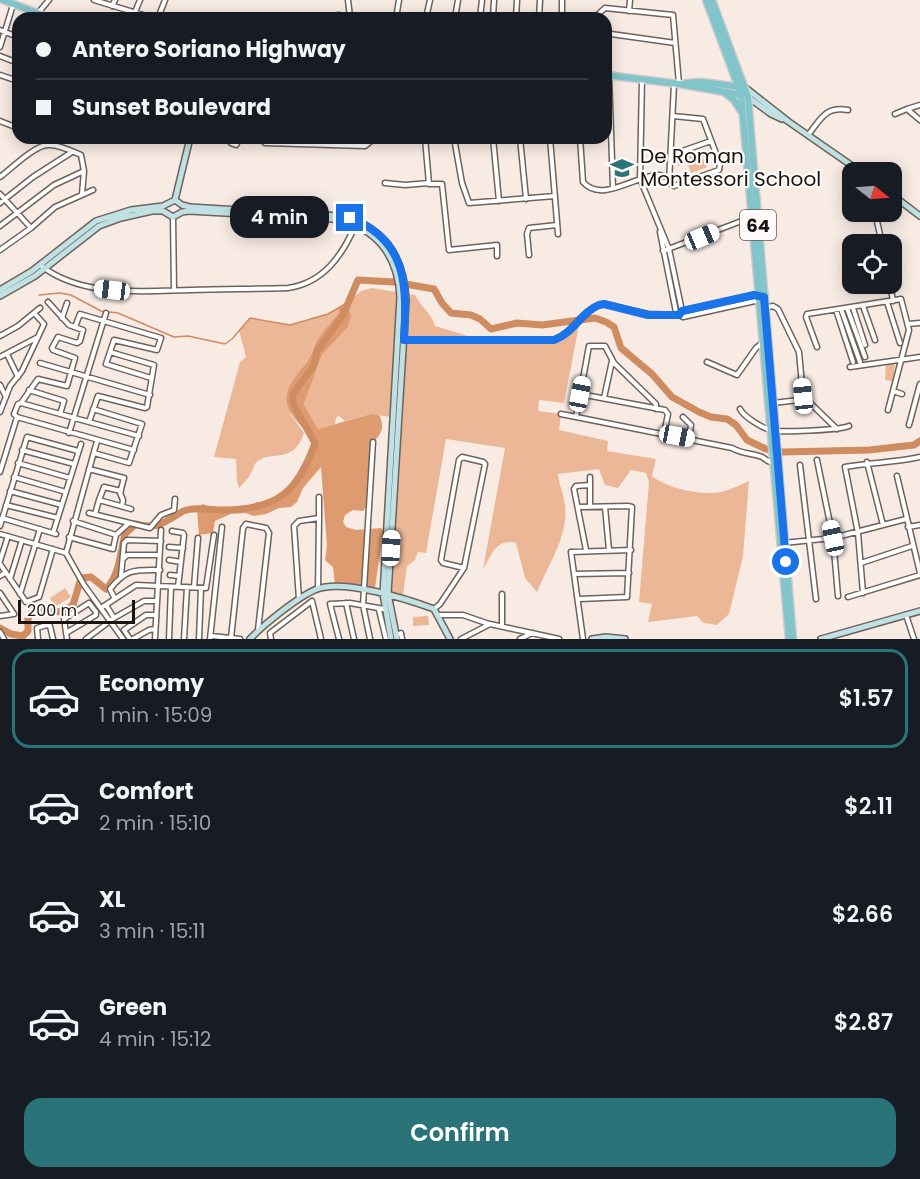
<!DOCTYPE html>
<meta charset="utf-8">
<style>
:root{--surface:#171b24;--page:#242831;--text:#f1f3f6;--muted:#9ea1a6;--line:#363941;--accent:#297379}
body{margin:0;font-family:Poppins,sans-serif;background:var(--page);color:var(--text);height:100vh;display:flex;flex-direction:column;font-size:22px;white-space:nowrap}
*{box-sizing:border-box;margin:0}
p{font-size:20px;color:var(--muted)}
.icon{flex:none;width:33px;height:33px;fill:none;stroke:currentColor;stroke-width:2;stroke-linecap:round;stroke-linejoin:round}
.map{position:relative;height:639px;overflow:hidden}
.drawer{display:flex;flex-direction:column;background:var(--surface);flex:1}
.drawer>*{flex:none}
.banner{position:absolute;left:12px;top:12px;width:600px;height:132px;border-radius:18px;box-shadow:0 3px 15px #0003;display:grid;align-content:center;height:132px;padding:0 24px;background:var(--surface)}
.needle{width:39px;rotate:107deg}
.fabs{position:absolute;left:842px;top:162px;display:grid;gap:12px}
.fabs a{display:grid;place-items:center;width:60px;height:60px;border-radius:12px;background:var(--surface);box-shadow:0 3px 15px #0003;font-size:30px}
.scale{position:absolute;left:18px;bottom:15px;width:117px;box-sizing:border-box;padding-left:6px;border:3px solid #181411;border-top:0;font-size:16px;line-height:21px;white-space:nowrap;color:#181411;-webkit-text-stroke:4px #fdfaf9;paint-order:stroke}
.end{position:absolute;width:27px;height:27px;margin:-14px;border:8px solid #1a73e8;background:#fff;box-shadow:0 0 0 3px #fff}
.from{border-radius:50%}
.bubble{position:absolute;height:42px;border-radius:18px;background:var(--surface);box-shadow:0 3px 15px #0003;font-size:20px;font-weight:600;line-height:42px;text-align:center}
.car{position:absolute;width:18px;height:36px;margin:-18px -9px;border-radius:8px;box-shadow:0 0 4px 2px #0007;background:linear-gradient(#fff 24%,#345 0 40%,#fff 0 76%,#345 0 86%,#fff 0)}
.banner b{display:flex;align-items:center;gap:21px;height:57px;font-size:22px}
.banner b+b{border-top:2px solid var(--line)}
.banner i{width:15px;height:15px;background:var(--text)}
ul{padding:10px 0 0;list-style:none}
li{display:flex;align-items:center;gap:18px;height:99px;margin:0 12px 9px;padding:0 12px;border:3px solid transparent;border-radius:18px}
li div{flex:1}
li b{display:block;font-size:22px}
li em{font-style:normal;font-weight:600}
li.selected{border-color:var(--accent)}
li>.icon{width:54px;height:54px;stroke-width:1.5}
.cta{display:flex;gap:12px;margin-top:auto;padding:12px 24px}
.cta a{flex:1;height:69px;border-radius:18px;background:var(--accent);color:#fff;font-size:24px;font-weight:600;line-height:69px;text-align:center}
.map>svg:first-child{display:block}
</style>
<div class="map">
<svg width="920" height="639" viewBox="0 0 920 639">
<rect width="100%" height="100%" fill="#f8ebe3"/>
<path fill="#ecb797" d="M693,152L696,160L678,166L675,158Z
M704,159L707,167L691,173L688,165Z
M372,288L415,295C421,307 432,314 435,326L481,340H554L564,335L579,325L564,403L539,400L538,411L561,414L559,430L608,441L607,451L656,459L652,476C666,488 702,496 721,492C730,490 740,485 749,481L743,556L729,614L717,625L704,623L697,616L648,622L652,604L639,602L649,482L646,473L631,470L618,488L605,485L599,469L558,474C559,485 564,495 565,506C569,535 547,567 537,592L525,578L516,543C496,538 492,555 483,569L505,448L446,439L426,553L418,552L415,560L407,566L403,595L386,591L396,418L371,414L345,421L339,416L336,418L335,424L318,429L304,404L322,355L348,327L346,305L314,344L311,355L292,382L287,394L291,415L304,433C293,467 268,448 255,464C253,467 253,470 251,473C248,479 243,483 239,488L237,481L236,459L214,457L240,362L246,357L239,330L250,318L290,325L328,314L347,303L361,291Z
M886,363H895L893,381L885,380Z
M65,588L71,597L55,607L50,598Z
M428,616L429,625L413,626V617Z"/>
<path fill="#df9b70" d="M338,307H348L351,315L348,327L322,355L304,404L318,429L371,414L379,415C385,426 382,434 373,442L370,503L363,511L353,510L345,515L343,522L346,527L356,530L381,528L383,531L375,588L351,584L335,585L333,567L325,560L327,546L321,467L303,488L297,502L291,507L279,508L266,514L254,516L245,513L231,514L215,521L213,533L199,535L197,510L202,504L206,505L207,510L251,508L256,502C260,502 266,504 270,503C289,499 316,462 311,442C306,425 283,415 287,394C290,379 304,368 311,355C313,351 313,346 316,342C322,332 331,323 339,313Z"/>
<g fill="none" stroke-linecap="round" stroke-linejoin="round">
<path stroke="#cf8c61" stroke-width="1.5" d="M39,295L60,293L71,295L101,311L118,313L174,337L188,336L225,344L232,339L250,318L290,325L328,314L347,303"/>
<path stroke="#cf8c61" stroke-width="7" d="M0,628L11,634L23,636L28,631V619L34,609L62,612L73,605L81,578L91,577L106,589C120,574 120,554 125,534L136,524C154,529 160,525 175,516C179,514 183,510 187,510C198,507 213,510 224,510C278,509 297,493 315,443L293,404V394L314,365L317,351L343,315L358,280L394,282L434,289L442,303L451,313L471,315L480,319L491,329L517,323L542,325L595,318L606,322L614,327L621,348L652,374L672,397L699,412L711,417L727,419L736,425L747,440L766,449L783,452L869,450L914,445L920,441"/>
<g stroke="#6e635c" stroke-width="7">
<path id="street" d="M94,0L153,18
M348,0L350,17
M112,6L115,0
M629,11L630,0
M135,12L140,0
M38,13L49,0
M338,15L359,18
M158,18L165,0
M396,18L399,0
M426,18L430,0
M455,18L458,0
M480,18L482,0
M493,18L494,0
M516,18L517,0
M539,18L540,0
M562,18V0
M594,18L605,8L673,15L679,84
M0,30L18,37
M611,34L675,43
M0,47L13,5
M0,56L18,63
M0,75L18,81
M609,75L613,188
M642,79L640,179L669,249L682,311
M920,105L907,109L920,120
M895,114L907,109
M673,116L703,119L720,164L719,170L674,186L669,183L674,84
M0,121L18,128
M808,135C821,119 825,106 848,110
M227,138L231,143L236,145L240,138
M261,138L265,143L365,146L370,142V138
M425,138L429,184H442L449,250L497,245V256
M454,138L462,183L469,203L555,196
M493,138L499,201
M520,138L526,199
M550,138L558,234
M580,138L583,182C601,203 634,177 656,175C660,174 665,177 670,178
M671,155L711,141
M0,177C11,169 35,145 48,145C58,144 72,151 81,155L84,171L82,194
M385,183L405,185L429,183
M0,194L31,228
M0,203L33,177L72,152
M875,212L882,244
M173,217L174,290
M0,226L54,185L84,171
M660,232L676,312L679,315
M0,250L31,228L55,207L93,190
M663,251L752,217
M529,255L527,234L529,228L557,225
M40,265C82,298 142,291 191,290C224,289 256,289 288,288C323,283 342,256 355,226
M890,284L893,301
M887,302L900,343
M863,306L875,340
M764,308L773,306L778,309L799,352L803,396L837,429
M847,308L865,357
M853,308L865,345
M841,309L860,362
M836,310L853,362
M681,312L754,295L758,297
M62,318L67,303
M908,324L920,323
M75,327L80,314L161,338L157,350L114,340L106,364L151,378
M0,336L18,326L40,308
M404,340H554C574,333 583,307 604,304L648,314L679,315L683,317L755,301L759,298
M817,347L806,317L807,314L901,299L909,330L888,410
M7,354L18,377
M0,357L38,337
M707,362L737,375L756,348L762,343
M40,363L150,395
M850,367L920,357
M0,385L6,397
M29,390L64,401L60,414
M893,391L902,394
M580,394L665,410L668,414L664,434
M604,398L612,361
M21,403L38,379L67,386L75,358L53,350L52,348L58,337L77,343L80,341L83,330L69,325L48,302
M773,403L799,400L803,396
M93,409L142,424L129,463L94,453
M740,409C744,417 761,427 770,430C779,433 840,430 849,426
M0,412L10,386L22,371L44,324L34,313
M561,414L732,448C742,454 752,453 762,457C767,460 769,463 775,463
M576,417L589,346H605L614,363L656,404V409
M683,417L691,425L689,439
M89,422L98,396L145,408L147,407L154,365L110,352
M909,425L920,384
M69,433L106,313
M22,450L74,464
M134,450L17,417L14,414L18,404L21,403L139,436
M817,460L833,538L838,596
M867,462L883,525
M18,463L70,478
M800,465L816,599
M89,469L124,478L120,493L123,500L122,506
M0,472L17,417
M897,476L920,573
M14,477L66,492
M10,491L62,505
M121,491L104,487L99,500L131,509
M6,505L58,518
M590,506V477
M578,507L628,506L632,507L627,597L579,599
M605,507L609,550
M89,513L150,528L161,515L174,510L175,499
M95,514L99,500
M2,518L56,534
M73,521L116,535
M0,526L27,437L78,451
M908,527L920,525
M172,531L183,533L184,535L178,587
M53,533L81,444
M0,534L66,553L84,585L123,639
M69,537L113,549L116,535L128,524
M783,543L833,538L906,519
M169,547L183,548
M586,550L574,489L576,486L590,485
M66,553L97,441
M123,559L127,555H159
M169,560L181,562
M0,561L8,536
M861,563L912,546
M0,564L26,602L39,597L53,549
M574,574L629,573
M170,575L179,576
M0,576L5,573
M121,576L124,543L127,540L161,541
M10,579L22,540
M194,587L198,538
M318,589L319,518
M0,593L14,614L0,616
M863,593L858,533L845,467C870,462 896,463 920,457
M20,594L40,529
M848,597L920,575
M115,599L110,589C127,568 135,570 160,570
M299,599L294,526L299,521L319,518V497
M346,603L354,639
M106,605L114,618
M101,608L136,585L206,588L214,535
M434,609L440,604L464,568L485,464L483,462L462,457L459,460L441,560L443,563L464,568
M379,610L386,639
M437,615H463L489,624
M906,615L914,639
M502,626V594
M0,632L4,639
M66,633L96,615V612L89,603L64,619L67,639
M396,635L401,633L402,639
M211,636L231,638L243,528L246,524L266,528L269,533L258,630
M231,638L240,639
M38,639L37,628L47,625L50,626L53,639
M86,639L114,618L144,601H157
M130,639L124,630L146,615H156
M133,639L149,630L155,629
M155,639L161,530
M169,639L171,587
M184,639L187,587
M199,639L201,588
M210,639L222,527
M271,639L270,633L312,601L321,639
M339,639L330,604L350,603L384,609
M370,639L363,605L373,442
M461,639L490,624L559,639
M520,639L532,633
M583,639L571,552L631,550"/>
</g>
<g stroke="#6e635c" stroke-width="8">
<path id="secondary" d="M747,89L789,122L861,172
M748,97L771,114L782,119
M891,194L920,216
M175,200L182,205L190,207L341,216C384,227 404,256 406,300L388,594L397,639
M175,200L190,138
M0,290L32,271L96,221L131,210L163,206L175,200
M0,296L35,276L99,226L121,218L152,211H163L173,217L182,212L189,211L332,219C376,226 398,255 400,297L383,594L391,639
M250,639C263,625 299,596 317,589C344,579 407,599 434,609L450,639
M592,639L606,637L625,639
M821,639L920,611"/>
</g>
<g stroke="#cccbcb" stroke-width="9">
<path id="primary" d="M3,0L50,18
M706,0L741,94L789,639
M712,0L748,97L793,639
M606,75L679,84L742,95
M686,83L701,82L741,87
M725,93L734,100L741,111"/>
</g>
<use href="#street" stroke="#fff" stroke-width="4"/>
<use href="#secondary" stroke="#c0e1e4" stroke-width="5"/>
<use href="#primary" stroke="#81c4c9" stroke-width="6"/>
</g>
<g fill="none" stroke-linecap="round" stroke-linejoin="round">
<path stroke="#1a73e8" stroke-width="8" d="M350,218C408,240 407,287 404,340H554C574,333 581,312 599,305L604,304L648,315H679L682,311L754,295L764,297L786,562"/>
</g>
<defs>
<g id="school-bare" transform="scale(1.8)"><path d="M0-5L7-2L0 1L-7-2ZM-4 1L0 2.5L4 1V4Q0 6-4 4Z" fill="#297379" stroke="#fdfaf9" stroke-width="2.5" paint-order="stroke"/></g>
</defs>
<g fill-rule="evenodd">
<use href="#school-bare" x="622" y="168"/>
</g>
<g text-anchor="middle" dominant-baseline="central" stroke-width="4.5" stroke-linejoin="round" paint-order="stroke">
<rect fill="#fdfaf9" stroke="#5d5957" stroke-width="1.5" x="740" y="210" width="36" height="30" rx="4.5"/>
<g font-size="18" font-weight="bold" fill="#181411">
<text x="758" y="225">64</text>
</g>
<g font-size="20" fill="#181411" stroke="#fdfaf9" text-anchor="start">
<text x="640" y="156">De Roman<tspan x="640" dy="23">Montessori School</tspan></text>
</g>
</g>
</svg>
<div class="fabs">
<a><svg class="needle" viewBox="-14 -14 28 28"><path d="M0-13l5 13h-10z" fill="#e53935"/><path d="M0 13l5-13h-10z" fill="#9ea1a6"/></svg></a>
<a><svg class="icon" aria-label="locate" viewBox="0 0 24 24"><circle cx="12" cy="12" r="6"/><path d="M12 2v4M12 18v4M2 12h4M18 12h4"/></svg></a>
</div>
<div class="scale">200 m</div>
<i class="end from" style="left:786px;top:562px"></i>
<i class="end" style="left:350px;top:218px"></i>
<div class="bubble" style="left:230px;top:196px;width:99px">4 min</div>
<i class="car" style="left:702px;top:237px;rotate:67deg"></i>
<i class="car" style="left:112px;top:290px;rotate:277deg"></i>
<i class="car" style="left:580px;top:394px;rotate:11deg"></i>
<i class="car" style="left:803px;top:396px;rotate:354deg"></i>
<i class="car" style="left:677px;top:436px;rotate:101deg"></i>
<i class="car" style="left:833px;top:538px;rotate:348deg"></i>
<i class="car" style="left:391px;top:548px;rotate:3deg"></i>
<div class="banner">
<b><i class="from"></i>Antero Soriano Highway</b>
<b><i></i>Sunset Boulevard</b>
</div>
</div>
<section class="drawer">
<ul>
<li class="selected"><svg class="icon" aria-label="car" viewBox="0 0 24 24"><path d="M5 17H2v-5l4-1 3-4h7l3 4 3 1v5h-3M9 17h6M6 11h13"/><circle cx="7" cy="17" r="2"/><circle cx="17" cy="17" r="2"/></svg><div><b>Economy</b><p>1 min · 15:09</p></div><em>$1.57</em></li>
<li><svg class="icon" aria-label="car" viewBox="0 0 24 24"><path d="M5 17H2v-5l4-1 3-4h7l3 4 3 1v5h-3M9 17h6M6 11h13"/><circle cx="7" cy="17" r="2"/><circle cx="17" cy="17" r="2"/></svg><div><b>Comfort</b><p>2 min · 15:10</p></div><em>$2.11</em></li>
<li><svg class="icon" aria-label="car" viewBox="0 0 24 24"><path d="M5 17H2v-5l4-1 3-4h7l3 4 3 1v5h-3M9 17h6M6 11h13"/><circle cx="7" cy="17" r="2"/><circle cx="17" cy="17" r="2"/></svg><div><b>XL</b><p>3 min · 15:11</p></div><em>$2.66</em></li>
<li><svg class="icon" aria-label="car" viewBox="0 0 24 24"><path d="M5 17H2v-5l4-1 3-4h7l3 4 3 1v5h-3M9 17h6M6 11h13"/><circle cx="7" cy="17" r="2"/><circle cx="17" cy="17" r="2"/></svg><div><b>Green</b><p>4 min · 15:12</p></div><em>$2.87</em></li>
</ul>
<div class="cta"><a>Confirm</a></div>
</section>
